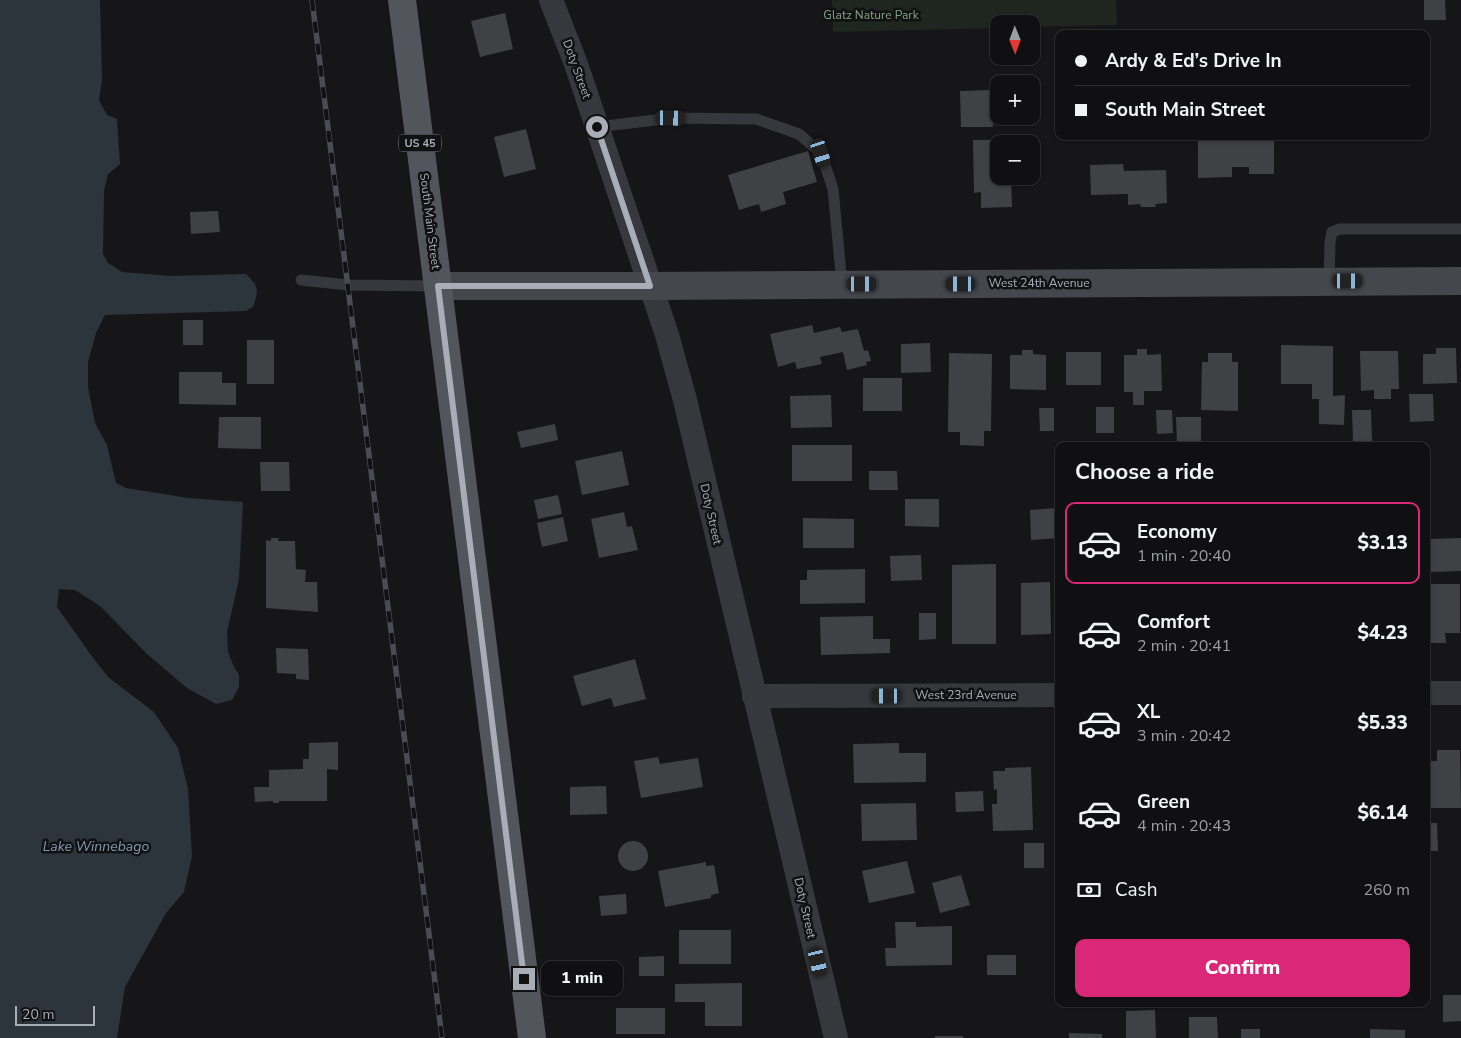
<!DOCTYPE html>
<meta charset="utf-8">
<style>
:root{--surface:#101012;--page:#19191b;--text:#f1f3f6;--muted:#9c9d9f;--line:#303032;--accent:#db2777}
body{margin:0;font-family:"Nunito Sans",sans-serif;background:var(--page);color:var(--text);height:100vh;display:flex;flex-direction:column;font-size:19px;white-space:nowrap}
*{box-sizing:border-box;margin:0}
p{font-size:16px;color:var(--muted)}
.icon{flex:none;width:28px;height:28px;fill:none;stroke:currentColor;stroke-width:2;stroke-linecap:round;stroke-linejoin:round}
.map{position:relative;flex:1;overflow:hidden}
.panel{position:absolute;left:1055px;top:442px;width:375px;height:565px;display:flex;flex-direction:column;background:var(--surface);border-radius:10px;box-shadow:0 1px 4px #0004,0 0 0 1px var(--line)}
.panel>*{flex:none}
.guide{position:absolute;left:1055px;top:30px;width:375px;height:110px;border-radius:10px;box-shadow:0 1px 4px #0004,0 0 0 1px var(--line);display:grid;align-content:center;height:110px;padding:0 20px;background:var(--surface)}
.needle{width:32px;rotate:179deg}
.tools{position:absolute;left:990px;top:15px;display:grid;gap:10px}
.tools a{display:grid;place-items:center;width:50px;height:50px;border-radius:10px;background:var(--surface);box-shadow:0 1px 4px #0004,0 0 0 1px var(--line);font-size:25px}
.scale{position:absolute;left:15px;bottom:12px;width:80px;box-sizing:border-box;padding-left:5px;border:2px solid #a8adb8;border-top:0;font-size:14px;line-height:18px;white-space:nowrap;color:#a8adb8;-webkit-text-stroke:4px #111113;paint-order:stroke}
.end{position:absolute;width:22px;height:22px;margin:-11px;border:6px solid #a8adb8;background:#111;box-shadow:0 0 0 2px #111}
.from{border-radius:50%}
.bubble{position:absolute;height:35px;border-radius:10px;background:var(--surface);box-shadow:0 1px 4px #0004,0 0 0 1px var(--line);font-size:16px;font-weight:800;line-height:35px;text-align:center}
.car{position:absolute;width:15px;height:30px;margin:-15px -8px;border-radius:6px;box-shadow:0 0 4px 1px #0007;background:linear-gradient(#222 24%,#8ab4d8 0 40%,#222 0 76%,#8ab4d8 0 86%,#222 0)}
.guide b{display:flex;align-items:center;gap:18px;height:48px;font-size:19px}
.guide b+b{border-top:1px solid var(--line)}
.guide i{width:12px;height:12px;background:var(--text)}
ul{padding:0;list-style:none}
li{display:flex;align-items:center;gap:15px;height:82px;margin:0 10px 8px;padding:0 10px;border:2px solid transparent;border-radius:10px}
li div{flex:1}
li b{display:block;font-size:19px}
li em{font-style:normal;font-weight:800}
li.current{border-color:var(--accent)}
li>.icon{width:45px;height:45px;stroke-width:1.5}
h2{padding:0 20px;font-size:22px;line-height:60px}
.pay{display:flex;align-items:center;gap:12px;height:55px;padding:0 20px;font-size:19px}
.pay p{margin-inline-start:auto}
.button{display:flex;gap:10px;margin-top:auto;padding:10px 20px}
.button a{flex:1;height:58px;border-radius:10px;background:var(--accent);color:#fff;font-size:20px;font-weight:800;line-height:58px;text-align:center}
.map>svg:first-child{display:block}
</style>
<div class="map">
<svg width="1461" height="1038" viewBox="0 0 1461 1038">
<rect width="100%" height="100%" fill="#161618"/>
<path fill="#1e261f" d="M832,0H1116L1117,25L1031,27V24H999V28L833,32Z"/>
<path fill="#2c353c" d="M0,0H100L102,80L99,100L107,115L117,119L120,164L108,174L104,191L103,254L108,263L122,272L171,276L246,274C259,287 259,289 253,307L246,311L105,315L96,333L88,362V387L95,423L107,445L116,483L126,488L188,498L243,502L239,579L227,632L228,652L234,667L239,675V687L232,700L216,704L187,688L147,654L100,606L75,590L59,589L57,607L91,655L108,677L154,712L178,748L188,789L192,856L184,892L166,913L125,987L117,1038H0Z"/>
<path fill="#404145" d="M1424,0H1445L1446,20H1424Z
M505,13L513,49L480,57L471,21Z
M992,90L993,127H961L960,91Z
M526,129L536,169L504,177L494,137Z
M1198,136H1274V174H1249V167H1232V177L1198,178Z
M973,140H1011V144H999V176H1011L1012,207L981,208V192L974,193Z
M808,151L817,182L783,192L786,204L761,212L759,204L739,210L728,175Z
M1123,164L1124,171L1166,170L1167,203L1155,204L1156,207H1141L1140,204L1128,205V194L1091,195L1090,165Z
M218,211L220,232L191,234L190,212Z
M183,320H203V345H183Z
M812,325L814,333L840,327L842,332L858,329L864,351L868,350L871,361L866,362L867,365L847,370L843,352L820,357L822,364L797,369L795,362L778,367L770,334Z
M247,340H274V384H247Z
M930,343L931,372L901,373V344Z
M1281,345L1333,346V396L1345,395L1344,425L1319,424V399H1312V384H1281Z
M1436,348H1456L1457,383L1423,384V354H1436Z
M1137,349H1147V355L1161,354L1162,391H1144V405H1133V392H1124V355H1137Z
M1022,350H1033V354L1046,355V390L1010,389V355H1022Z
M1360,351H1398L1399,389H1391V399H1374V390L1361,391Z
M1066,352H1101V385H1066Z
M949,353L992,354L991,431H984V446L960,445V432H948Z
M1208,353H1232V362H1238V411L1201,410L1202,362H1208Z
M179,372H222V383H236V405L179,404Z
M863,378H902V411H863Z
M1409,394H1433L1434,421L1410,422Z
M831,395L832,427L791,428L790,396Z
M1096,407H1114V433H1096Z
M1039,408H1054V431H1040Z
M1156,410H1172L1173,433L1157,434Z
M1352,410H1371L1372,441L1353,442Z
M219,417H261V449L218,448Z
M1176,417H1201V443H1177Z
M555,424L558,440L521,448L517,432Z
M792,445H852V481H792Z
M622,451L629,485L582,495L575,461Z
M260,462H289L290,491H261Z
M869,471H897L898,490H869Z
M558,495L562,514L538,519L534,500Z
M905,499H939V527L905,526Z
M1057,508L1059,538L1031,540L1030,510Z
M624,512L627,527L632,526L638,550L599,558L591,519Z
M563,517L568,541L542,547L537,523Z
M803,518L854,519V548H803Z
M271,538H279L278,541H295L296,569L306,570L305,582H317L318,612L266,608V540L271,541Z
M1461,538V571L1430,572L1429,539Z
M921,555L922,580L891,581L890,556Z
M996,564V644H952V565Z
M865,569V603L800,604V580H807V570Z
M1050,582L1051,634L1021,635V583Z
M1426,584H1460V633H1445L1446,643H1426Z
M919,613H936V639L919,640Z
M873,616V639H890V653L821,655L820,617Z
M276,648L308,649L309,680L296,679V674L277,673Z
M635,659L646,699L614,707L611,698L582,706L573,676Z
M338,742V770L327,769V801H279V803H273V801L255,802L254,787H269V770L303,769V759H309V743Z
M899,743V753H926V782L854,783L853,744Z
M1437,750H1460L1461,808H1427V761H1437Z
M658,757L660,764L698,758L703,787L641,798L634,761Z
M1031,767L1033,830L993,831L992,804H997V789L994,790L993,771H1005V768Z
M606,786L607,814L570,815V787Z
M983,791L984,811L956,812L955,792Z
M916,803L917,840L862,841L861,804Z
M1426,823H1437L1438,851H1426Z
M618 856a15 15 0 1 1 30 0a15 15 0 1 1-30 0Z
M1024,843H1044V868H1024Z
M907,861L915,893L869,903L862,871Z
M706,862V866L714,865L719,893L711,895V898L665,907L658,871Z
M961,875L970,905L940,913L932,883Z
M626,894L627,914L601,916L599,896Z
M895,922H916V927L952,926V965L886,966L885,948H896Z
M679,930H731V964H679Z
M987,955H1016V975H987Z
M664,956V976H639V957Z
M742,983V1026H705V1002H675V984Z
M1443,995H1461V1021L1443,1022Z
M616,1008H665V1034H616Z
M1155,1010L1156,1038H1126V1011Z
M1189,1017H1217L1218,1038H1189Z
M1241,1029H1260V1038H1241Z
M1370,1029L1405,1030V1038H1370Z
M1069,1033L1102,1034V1038H1069Z
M935,1036H963V1038H935Z"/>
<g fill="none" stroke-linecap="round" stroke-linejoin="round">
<path stroke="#37383d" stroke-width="11" d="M597,127L671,118L756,119L799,134L821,153L833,189L842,284
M301,280L348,285L438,286
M1329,281L1330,242L1332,232L1340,229H1461"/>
<path stroke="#37383d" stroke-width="24" d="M551,0L576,64L667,335L685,400L836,1038
M1426,693H1461
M754,696L1059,695"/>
<path stroke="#45474d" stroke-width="28" d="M438,286H650L1461,281"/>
<path stroke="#53555c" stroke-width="28" d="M402,0L532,1038"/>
<g stroke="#4a4c52" stroke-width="5.5">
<path id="rail" d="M312,0L442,1038"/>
</g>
<use href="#rail" stroke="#111113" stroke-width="4" stroke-dasharray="11" stroke-linecap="butt"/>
</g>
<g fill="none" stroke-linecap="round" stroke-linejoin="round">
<path stroke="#a8adb8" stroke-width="6" d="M524,979L438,286H650L597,127"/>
</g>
<g text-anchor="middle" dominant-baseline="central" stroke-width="5" stroke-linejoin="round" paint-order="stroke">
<rect fill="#111113" stroke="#7b7e86" stroke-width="1" x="399" y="134.5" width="42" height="17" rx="4"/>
<g font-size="11" font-weight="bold" fill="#a8adb8">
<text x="420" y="143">US 45</text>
</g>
<g font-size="12" fill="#7fa381" stroke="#111113">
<text x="871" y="15">Glatz Nature Park</text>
</g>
<g font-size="12" fill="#a8adb8" stroke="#111113">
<text transform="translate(577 69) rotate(70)">Doty Street</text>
<text transform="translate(430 221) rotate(83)">South Main Street</text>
<text x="1039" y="283">West 24th Avenue</text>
<text transform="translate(711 514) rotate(77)">Doty Street</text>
<text x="966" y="695">West 23rd Avenue</text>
<text transform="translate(805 908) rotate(77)">Doty Street</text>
</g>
<g font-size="14" font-style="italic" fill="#7f9bb3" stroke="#111113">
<text x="96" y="846">Lake Winnebago</text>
</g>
</g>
</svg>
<div class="tools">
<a><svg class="needle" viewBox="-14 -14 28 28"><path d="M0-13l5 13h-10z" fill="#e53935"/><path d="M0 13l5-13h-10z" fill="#9c9d9f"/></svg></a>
<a>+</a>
<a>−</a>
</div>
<div class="scale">20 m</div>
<i class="end from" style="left:597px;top:127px"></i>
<i class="end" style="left:524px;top:979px"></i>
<div class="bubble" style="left:541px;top:961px;width:82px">1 min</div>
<i class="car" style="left:671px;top:118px;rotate:91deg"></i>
<i class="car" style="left:821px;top:153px;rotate:162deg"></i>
<i class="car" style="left:1348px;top:281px;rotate:90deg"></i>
<i class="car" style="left:862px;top:284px;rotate:90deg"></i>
<i class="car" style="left:961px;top:284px;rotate:270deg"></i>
<i class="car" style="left:887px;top:696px;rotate:270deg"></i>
<i class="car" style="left:818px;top:962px;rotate:167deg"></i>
<div class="guide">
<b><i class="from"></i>Ardy &amp; Ed’s Drive In</b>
<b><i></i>South Main Street</b>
</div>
<section class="panel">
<h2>Choose a ride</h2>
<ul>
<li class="current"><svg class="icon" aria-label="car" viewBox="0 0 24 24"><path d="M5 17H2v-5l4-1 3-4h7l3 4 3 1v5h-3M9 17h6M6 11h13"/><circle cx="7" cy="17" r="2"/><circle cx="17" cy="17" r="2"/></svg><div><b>Economy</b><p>1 min · 20:40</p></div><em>$3.13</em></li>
<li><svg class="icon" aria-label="car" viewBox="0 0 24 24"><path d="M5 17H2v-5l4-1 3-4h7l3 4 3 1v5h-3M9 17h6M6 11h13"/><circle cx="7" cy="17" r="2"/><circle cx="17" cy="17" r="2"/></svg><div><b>Comfort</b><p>2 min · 20:41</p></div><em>$4.23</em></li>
<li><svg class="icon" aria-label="car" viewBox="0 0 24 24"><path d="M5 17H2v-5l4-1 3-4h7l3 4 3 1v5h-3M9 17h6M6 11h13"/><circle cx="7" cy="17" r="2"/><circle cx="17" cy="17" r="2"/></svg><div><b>XL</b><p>3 min · 20:42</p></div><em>$5.33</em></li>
<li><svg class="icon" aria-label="car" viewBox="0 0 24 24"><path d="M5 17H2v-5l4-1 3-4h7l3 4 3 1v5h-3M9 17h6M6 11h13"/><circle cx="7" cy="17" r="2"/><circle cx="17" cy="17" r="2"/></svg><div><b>Green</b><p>4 min · 20:43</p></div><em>$6.14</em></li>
</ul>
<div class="pay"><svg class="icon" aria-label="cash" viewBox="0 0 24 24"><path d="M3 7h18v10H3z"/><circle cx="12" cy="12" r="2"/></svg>Cash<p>260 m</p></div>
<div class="button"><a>Confirm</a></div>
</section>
</div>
